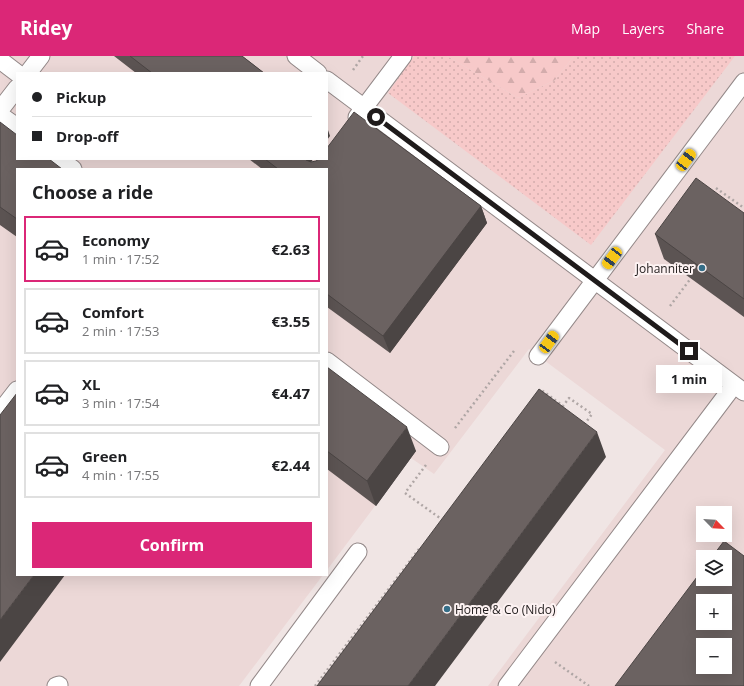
<!DOCTYPE html>
<meta charset="utf-8">
<style>
:root{--surface:#fff;--page:#f2f2f2;--text:#202124;--muted:#757577;--line:#e0e0e0;--accent:#db2777}
body{margin:0;font-family:"Open Sans",sans-serif;background:var(--page);color:var(--text);height:100vh;display:flex;flex-direction:column;font-size:15px;white-space:nowrap}
*{box-sizing:border-box;margin:0}
p{font-size:13px;color:var(--muted)}
.icon{flex:none;width:22px;height:22px;fill:none;stroke:currentColor;stroke-width:2;stroke-linecap:round;stroke-linejoin:round}
.map{position:relative;flex:1;overflow:hidden}
.details{position:absolute;left:16px;top:112px;width:312px;height:408px;display:flex;flex-direction:column;background:var(--surface);border-radius:0px;box-shadow:0 4px 16px #0002}
.details>*{flex:none}
.banner{position:absolute;left:16px;top:16px;width:312px;height:88px;border-radius:0px;box-shadow:0 4px 16px #0002;display:grid;align-content:center;height:88px;padding:0 16px;background:var(--surface)}
.needle{width:26px;rotate:115deg}
.controls{position:absolute;left:696px;top:450px;display:grid;gap:8px}
.controls a{display:grid;place-items:center;width:36px;height:36px;border-radius:0px;background:var(--surface);box-shadow:0 4px 16px #0002;font-size:20px}
.end{position:absolute;width:18px;height:18px;margin:-9px;border:5px solid #1f1b1b;background:#fff;box-shadow:0 0 0 2px #fff}
.from{border-radius:50%}
.bubble{position:absolute;height:28px;border-radius:0px;background:var(--surface);box-shadow:0 4px 16px #0002;font-size:13px;font-weight:700;line-height:28px;text-align:center}
.car{position:absolute;width:12px;height:24px;margin:-12px -6px;border-radius:5px;box-shadow:0 0 3px 1px #0007;background:linear-gradient(#f5c518 24%,#345 0 40%,#f5c518 0 76%,#345 0 86%,#f5c518 0)}
.banner b{display:flex;align-items:center;gap:14px;height:38px;font-size:15px}
.banner b+b{border-top:1px solid var(--line)}
.banner i{width:10px;height:10px;background:var(--text)}
ul{padding:0;list-style:none}
li{display:flex;align-items:center;gap:12px;height:66px;margin:0 8px 6px;padding:0 8px;border:2px solid var(--line);border-radius:0px}
li div{flex:1}
li b{display:block;font-size:15px}
li em{font-style:normal;font-weight:700}
li.current{border-color:var(--accent)}
li>.icon{width:36px;height:36px;stroke-width:1.5}
h2{padding:0 16px;font-size:18px;line-height:48px}
.action{display:flex;gap:8px;margin-top:auto;padding:8px 16px}
.action a{flex:1;height:46px;border-radius:0px;background:var(--accent);color:#fff;font-size:16px;font-weight:700;line-height:46px;text-align:center}
header{display:flex;align-items:center;gap:24px;box-sizing:border-box;height:56px;padding:0 20px;background:var(--accent);color:#fff}
header strong{font-size:19px}
nav{display:flex;gap:22px;margin-inline-start:auto;font-size:14px}
.map>svg:first-child{display:block}
</style>
<header>
<strong>Ridey</strong>
<nav><a>Map</a><a>Layers</a><a>Share</a></nav>
</header>
<div class="map">
<svg width="744" height="630" viewBox="0 0 744 630">
<defs>
<pattern id="grass-dots" width="8" height="8" patternUnits="userSpaceOnUse"><rect width="8" height="8" fill="#f7c9c9"/><path d="M2 2h.1M6 6h.1" fill="none" stroke="#d3acac" stroke-width="1.8" stroke-linecap="round"/></pattern>
<pattern id="forest-firs" width="22" height="20" patternUnits="userSpaceOnUse"><rect width="22" height="20" fill="#f7c9c9"/><path d="M5 1l3.5 6h-7zM16 11l3.5 6h-7z" fill="#d3acac"/></pattern>
</defs>
<rect width="100%" height="100%" fill="#f0e5e4"/>
<path fill="#ecd8d7" fill-rule="evenodd" d="M0,0H744V630H488L665,394L529,293L434,418L411,402L327,514V113H17V519H323L239,630H0ZM17,17H327V103H17ZM703,457H725V479H703ZM703,501H725V523H703ZM703,545H725V567H703ZM703,589H725V611H703Z"/>
<path fill="url(#grass-dots)" d="M414,0H447L518,42L555,24L574,0H735L591,189L388,37Z"/>
<path fill="url(#forest-firs)" d="M447,0H574L555,24L518,42Z"/>
<g fill="none" stroke-linecap="round" stroke-linejoin="round">
<g stroke="#938888" stroke-width="19">
<path id="lane" d="M296,0L318,17
M0,4L17,17
M28,17L41,0
M327,24L744,336
M0,54L17,32
M0,59L17,71
M357,61L403,0
M59,103L73,113
M538,300L744,26
M327,305L440,391
M0,356L17,334
M56,630L59,629
M259,630L358,496
M507,630L734,329"/>
</g>
<path stroke="#afa6a5" stroke-width="2.5" stroke-dasharray="2 3" stroke-linecap="butt" d="M353,14L363,0
M716,132L744,152
M670,250L691,222
M539,335L540,333L563,350L569,342L592,358L584,369
M455,372L514,295
M426,409L405,437L444,465
M555,606L589,630
M315,630L419,493"/>
<use href="#lane" stroke="#fff" stroke-width="17"/>
</g>
<path fill="#5c5453" d="M114,0H242L264,17H136Z
M0,66L17,113V181L0,169Z
M249,103H313L311,106L481,150L487,167L390,297L327,251V113H262Z
M744,157V261L664,203L655,178Z
M327,311L416,395L376,450L327,413Z"/>
<path fill="#4b4544" d="M327,71L330,80L327,84Z
M304,103H313L310,108Z
M481,150L487,167L390,297L383,280Z
M407,371L416,395L376,450L367,425Z
M597,376L606,401L435,630H408Z
M34,519H65L0,606V564Z"/>
<path fill="#6b6261" stroke="#4b4544" fill-rule="evenodd" d="M130,0H242L264,17H152Z
M354,56L481,150L383,280L327,238V113H278L265,103H305L306,104L311,106L316,105L319,103H327V92Z
M0,66L17,79V103H49L62,113H17V163L0,151Z
M696,122L744,157V243L655,178Z
M327,311L407,371L367,425L327,395Z
M539,333L597,376L408,630H317Z
M17,337V519H34L0,564V359Z
M724,485L744,500V630H615L703,513V523H725V501H712ZM703,545H725V567H703ZM703,589H725V611H703Z"/>
<g fill="none" stroke-linecap="round" stroke-linejoin="round">
<path stroke="#1f1b1b" stroke-width="5" d="M376,61L689,295"/>
</g>
<g fill="#356e88" stroke="#fdf2f2" stroke-width="1.5">
<circle cx="702" cy="212" r="4"/>
<circle cx="447" cy="553" r="4"/>
</g>
<g text-anchor="middle" dominant-baseline="central" stroke-width="4" stroke-linejoin="round" paint-order="stroke">
<g font-size="12" fill="#1f1b1b" stroke="#fdf2f2" text-anchor="end">
<text x="694" y="212">Johanniter</text>
<text x="455" y="553" text-anchor="start">Home &amp; Co (Nido)</text>
</g>
</g>
</svg>
<div class="controls">
<a><svg class="needle" viewBox="-14 -14 28 28"><path d="M0-13l5 13h-10z" fill="#e53935"/><path d="M0 13l5-13h-10z" fill="#757577"/></svg></a>
<a><svg class="icon" aria-label="layers" viewBox="0 0 24 24"><path d="M12 4l9 5-9 5-9-5zM3 14l9 5 9-5"/></svg></a>
<a>+</a>
<a>−</a>
</div>
<i class="end from" style="left:376px;top:61px"></i>
<i class="end" style="left:689px;top:295px"></i>
<div class="bubble" style="left:656px;top:309px;width:66px">1 min</div>
<i class="car" style="left:686px;top:104px;rotate:37deg"></i>
<i class="car" style="left:612px;top:202px;rotate:217deg"></i>
<i class="car" style="left:549px;top:286px;rotate:36deg"></i>
<div class="banner">
<b><i class="from"></i>Pickup</b>
<b><i></i>Drop-off</b>
</div>
<section class="details">
<h2>Choose a ride</h2>
<ul>
<li class="current"><svg class="icon" aria-label="car" viewBox="0 0 24 24"><path d="M5 17H2v-5l4-1 3-4h7l3 4 3 1v5h-3M9 17h6M6 11h13"/><circle cx="7" cy="17" r="2"/><circle cx="17" cy="17" r="2"/></svg><div><b>Economy</b><p>1 min · 17:52</p></div><em>€2.63</em></li>
<li><svg class="icon" aria-label="car" viewBox="0 0 24 24"><path d="M5 17H2v-5l4-1 3-4h7l3 4 3 1v5h-3M9 17h6M6 11h13"/><circle cx="7" cy="17" r="2"/><circle cx="17" cy="17" r="2"/></svg><div><b>Comfort</b><p>2 min · 17:53</p></div><em>€3.55</em></li>
<li><svg class="icon" aria-label="car" viewBox="0 0 24 24"><path d="M5 17H2v-5l4-1 3-4h7l3 4 3 1v5h-3M9 17h6M6 11h13"/><circle cx="7" cy="17" r="2"/><circle cx="17" cy="17" r="2"/></svg><div><b>XL</b><p>3 min · 17:54</p></div><em>€4.47</em></li>
<li><svg class="icon" aria-label="car" viewBox="0 0 24 24"><path d="M5 17H2v-5l4-1 3-4h7l3 4 3 1v5h-3M9 17h6M6 11h13"/><circle cx="7" cy="17" r="2"/><circle cx="17" cy="17" r="2"/></svg><div><b>Green</b><p>4 min · 17:55</p></div><em>€2.44</em></li>
</ul>
<div class="action"><a>Confirm</a></div>
</section>
</div>
